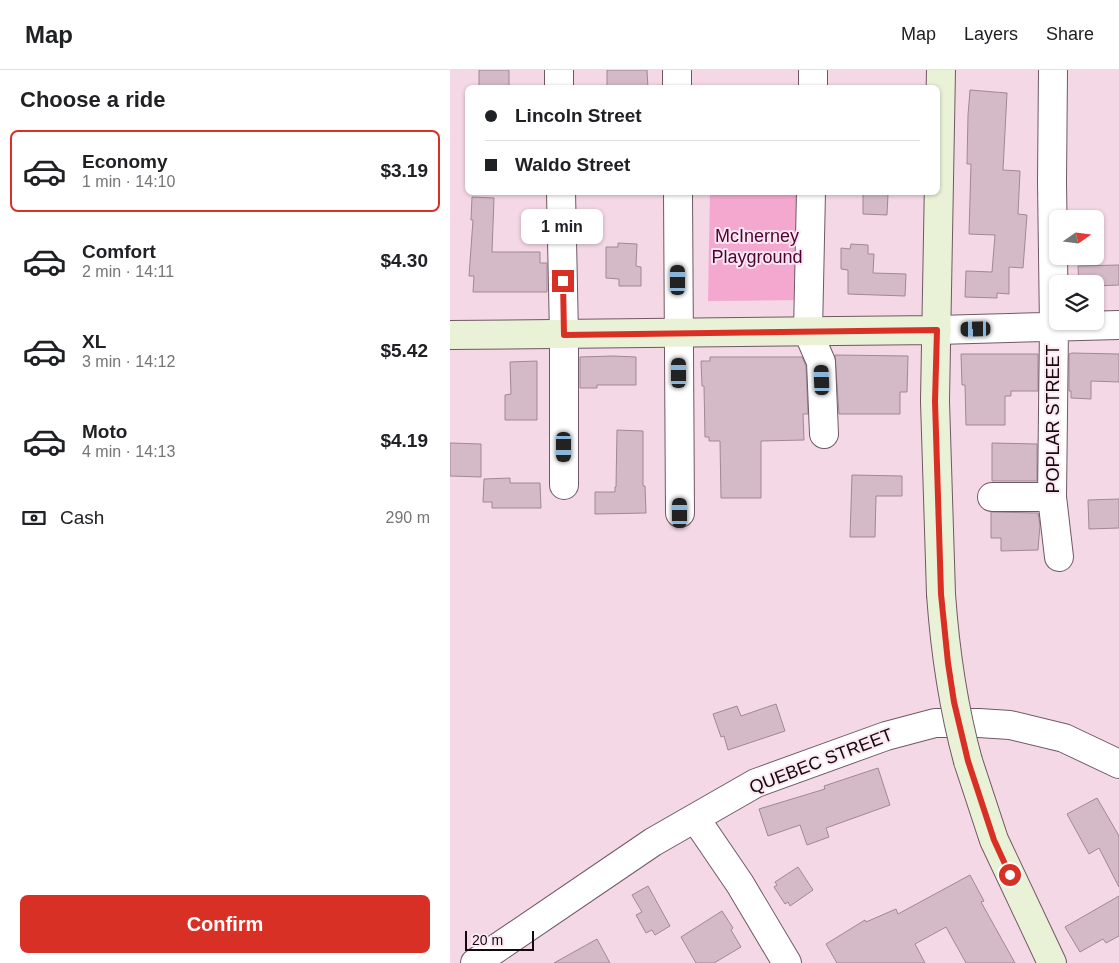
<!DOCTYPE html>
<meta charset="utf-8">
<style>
:root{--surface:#fff;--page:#f6f6f6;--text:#202124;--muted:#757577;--line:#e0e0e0;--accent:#d93025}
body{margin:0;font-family:Arial,sans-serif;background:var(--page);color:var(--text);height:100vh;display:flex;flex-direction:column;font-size:19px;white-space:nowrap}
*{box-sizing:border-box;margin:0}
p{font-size:16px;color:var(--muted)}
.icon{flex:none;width:28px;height:28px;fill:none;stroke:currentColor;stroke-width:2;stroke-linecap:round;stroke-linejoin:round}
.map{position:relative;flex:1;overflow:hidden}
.side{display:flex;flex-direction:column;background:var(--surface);width:450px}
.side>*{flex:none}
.guide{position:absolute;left:15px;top:15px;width:475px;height:110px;border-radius:8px;box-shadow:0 1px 4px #0004;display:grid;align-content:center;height:110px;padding:0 20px;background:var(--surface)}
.needle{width:32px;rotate:76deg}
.buttons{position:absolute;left:599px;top:140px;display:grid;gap:10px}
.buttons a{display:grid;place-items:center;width:55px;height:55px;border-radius:8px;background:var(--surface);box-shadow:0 1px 4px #0004;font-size:25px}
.scale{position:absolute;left:15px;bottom:12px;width:69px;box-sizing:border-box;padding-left:5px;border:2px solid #130a0f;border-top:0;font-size:14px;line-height:18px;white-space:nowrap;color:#130a0f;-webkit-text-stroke:4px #fde7f1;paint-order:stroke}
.end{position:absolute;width:22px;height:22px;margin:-11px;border:6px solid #d93025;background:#fff;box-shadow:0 0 0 2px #fff}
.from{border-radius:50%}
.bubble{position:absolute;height:35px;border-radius:8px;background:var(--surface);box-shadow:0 1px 4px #0004;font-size:16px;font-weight:700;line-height:35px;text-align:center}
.car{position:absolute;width:15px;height:30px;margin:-15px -8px;border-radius:6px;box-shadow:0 0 4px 1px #0007;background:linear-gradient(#222 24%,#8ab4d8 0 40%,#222 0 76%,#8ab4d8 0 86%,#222 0)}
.guide b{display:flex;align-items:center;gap:18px;height:48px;font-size:19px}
.guide b+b{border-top:1px solid var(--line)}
.guide i{width:12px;height:12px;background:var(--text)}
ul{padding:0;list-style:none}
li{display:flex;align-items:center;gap:15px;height:82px;margin:0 10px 8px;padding:0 10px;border:2px solid transparent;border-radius:8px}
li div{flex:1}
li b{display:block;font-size:19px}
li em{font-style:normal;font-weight:700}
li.on{border-color:var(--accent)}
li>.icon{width:45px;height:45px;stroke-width:1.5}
h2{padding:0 20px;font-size:22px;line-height:60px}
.pay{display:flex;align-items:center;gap:12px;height:55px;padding:0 20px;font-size:19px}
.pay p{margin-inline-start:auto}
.primary-button{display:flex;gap:10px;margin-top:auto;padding:10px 20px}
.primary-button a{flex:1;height:58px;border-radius:8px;background:var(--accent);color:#fff;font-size:20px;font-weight:700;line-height:58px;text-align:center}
header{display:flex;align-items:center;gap:30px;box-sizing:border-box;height:70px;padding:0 25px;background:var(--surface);border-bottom:1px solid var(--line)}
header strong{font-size:24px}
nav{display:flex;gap:28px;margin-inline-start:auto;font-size:18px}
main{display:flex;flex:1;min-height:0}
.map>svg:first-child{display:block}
</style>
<header>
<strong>Map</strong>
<nav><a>Map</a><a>Layers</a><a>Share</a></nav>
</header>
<main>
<section class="side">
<h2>Choose a ride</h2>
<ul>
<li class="on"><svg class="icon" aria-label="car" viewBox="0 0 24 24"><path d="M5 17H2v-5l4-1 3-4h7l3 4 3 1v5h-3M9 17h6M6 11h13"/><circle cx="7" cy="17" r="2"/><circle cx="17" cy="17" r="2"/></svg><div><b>Economy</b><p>1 min · 14:10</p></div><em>$3.19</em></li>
<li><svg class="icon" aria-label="car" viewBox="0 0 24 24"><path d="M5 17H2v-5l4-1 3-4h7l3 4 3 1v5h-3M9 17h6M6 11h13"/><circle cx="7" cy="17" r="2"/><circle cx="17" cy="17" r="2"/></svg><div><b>Comfort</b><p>2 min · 14:11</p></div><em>$4.30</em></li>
<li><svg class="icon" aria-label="car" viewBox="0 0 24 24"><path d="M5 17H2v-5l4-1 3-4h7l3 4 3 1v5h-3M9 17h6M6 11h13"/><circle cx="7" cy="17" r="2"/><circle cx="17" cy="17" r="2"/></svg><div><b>XL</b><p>3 min · 14:12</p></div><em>$5.42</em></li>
<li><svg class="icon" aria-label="car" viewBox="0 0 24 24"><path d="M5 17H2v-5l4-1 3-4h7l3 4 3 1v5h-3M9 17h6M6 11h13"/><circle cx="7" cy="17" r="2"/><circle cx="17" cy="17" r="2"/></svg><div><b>Moto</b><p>4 min · 14:13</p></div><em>$4.19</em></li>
</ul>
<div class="pay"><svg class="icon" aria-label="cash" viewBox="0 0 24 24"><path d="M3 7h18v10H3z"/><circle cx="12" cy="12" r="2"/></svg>Cash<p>290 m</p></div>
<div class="primary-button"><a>Confirm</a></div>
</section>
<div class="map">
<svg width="669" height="893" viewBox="0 0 669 893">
<rect width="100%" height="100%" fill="#f4d8e5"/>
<path fill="#f4a8cf" d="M260,123H355L353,230L258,231Z"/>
<path fill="#d4b9c6" stroke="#a18894" d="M29,0H59V18H29Z
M157,0H197L198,18H157Z
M520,20L557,23L553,100L570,101L568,144L577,145L573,198L559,197V224L547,223V228L515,227L516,201L542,202L545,165L519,164L521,94H517L518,45Z
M413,123L438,124L437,145L413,144Z
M22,127L44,128L42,182H90V193H97V222H23L24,206H19L23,150H21Z
M168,173L187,174L186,196L191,197V216H169V209L156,208V177H168Z
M401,174L418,175V184H424L423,203L456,204L455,226L398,224V200L391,199V178L400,179Z
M669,195V215L645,216V214H629L628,196Z
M622,283L669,284V312L641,311V329L621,328V321H619V284Z
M511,284H588V321H561V326H555V355H516L515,315H512Z
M385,285L458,286L457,322H450V344H389Z
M163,286L186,287V315H147V318H130V287Z
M260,287H352L356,296L358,344H353L354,370L311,371V428H271L270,371H259V367H255L254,316H252L251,291H260Z
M87,291V350H55V325L61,324L60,292Z
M167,360L193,361V416H195L196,443L145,444V422H165V417H166Z
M0,373L31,374V407L0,406Z
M542,373L587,374V411H542Z
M402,405L452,406V426H426L425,467H400Z
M60,408V413H90L91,438H42V432H33L34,409Z
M669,429V458L639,459L638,430Z
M541,442L588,443L590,455L588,480L551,481V468H541Z
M326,634L335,661L278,680L274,666L271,667L263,644L287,636L291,646Z
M428,698L440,735L376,758L379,767L357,775L350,755L318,766L309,739L375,719L374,716Z
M647,728L669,766V817L649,778L639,784L617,744Z
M348,797L363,820L340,836L338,832L335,834L324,817L327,815L325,812Z
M520,805L534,831L531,832L565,893H516L496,857L465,874L475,893H387L376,874L415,850L416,852L446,839L448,844Z
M198,816L220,856L205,865L202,860L196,863L186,845L192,842L182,825Z
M669,826V866L656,873L653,869L630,882L615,857Z
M272,841L283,858L281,860L291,877L264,893H246L231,867Z
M147,869L160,893H104Z"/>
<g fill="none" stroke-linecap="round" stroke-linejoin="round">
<g stroke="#705964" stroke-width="30">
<path id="street" d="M109,0V18
M227,0V18
M603,0L602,112L604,257L602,427L609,487
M363,18V0
M111,122L114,265V415
M228,122L230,443
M361,122L358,262L371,292L374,364
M487,260L669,255
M542,427H602
M245,748L290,814L337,893
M25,893L203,772L306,713L436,666L485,653H529L560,655L614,668L669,694"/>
</g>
<g stroke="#705964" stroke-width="30">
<path id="secondary" d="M0,265L487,260
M491,524L485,331L491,0
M518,691L544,770L602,893"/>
</g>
<use href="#street" stroke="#fff" stroke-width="28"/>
<use href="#secondary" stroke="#e9f1d6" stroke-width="28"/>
<g stroke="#705964" stroke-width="30" stroke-linecap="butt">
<path id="secondary-bridge" d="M491,524C495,581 503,636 518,691"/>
</g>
<use href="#secondary-bridge" stroke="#e9f1d6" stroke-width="28"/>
</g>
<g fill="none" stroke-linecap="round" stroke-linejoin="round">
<path stroke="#d93025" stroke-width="6" d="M113,211L114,265L487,260L485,331L491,524L498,593L504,632L518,691L544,770L560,805"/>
</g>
<g text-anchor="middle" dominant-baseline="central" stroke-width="4" stroke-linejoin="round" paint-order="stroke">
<g font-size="18" fill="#4f0034" stroke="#fde7f1">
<text x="307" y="166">McInerney<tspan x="307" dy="21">Playground</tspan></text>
</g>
<g font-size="18" fill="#130a0f" stroke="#fde7f1">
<text transform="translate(603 349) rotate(-90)">POPLAR STREET</text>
<text transform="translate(371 691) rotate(-21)">QUEBEC STREET</text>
</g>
</g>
</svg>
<div class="buttons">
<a><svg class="needle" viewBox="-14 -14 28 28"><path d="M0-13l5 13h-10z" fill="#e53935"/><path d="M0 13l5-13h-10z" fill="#757577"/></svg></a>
<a><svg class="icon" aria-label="layers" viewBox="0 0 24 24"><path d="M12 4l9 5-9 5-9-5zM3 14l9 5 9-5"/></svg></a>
</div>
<div class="scale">20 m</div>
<i class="end from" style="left:560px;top:805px"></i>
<i class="end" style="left:113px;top:211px"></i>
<div class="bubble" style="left:71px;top:139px;width:82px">1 min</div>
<i class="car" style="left:228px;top:210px;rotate:0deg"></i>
<i class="car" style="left:526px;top:259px;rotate:269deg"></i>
<i class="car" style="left:229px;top:303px;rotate:0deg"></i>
<i class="car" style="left:372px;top:310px;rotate:358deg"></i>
<i class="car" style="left:114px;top:377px;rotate:180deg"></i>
<i class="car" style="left:230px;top:443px;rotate:0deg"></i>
<div class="guide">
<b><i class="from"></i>Lincoln Street</b>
<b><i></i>Waldo Street</b>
</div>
</div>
</main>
